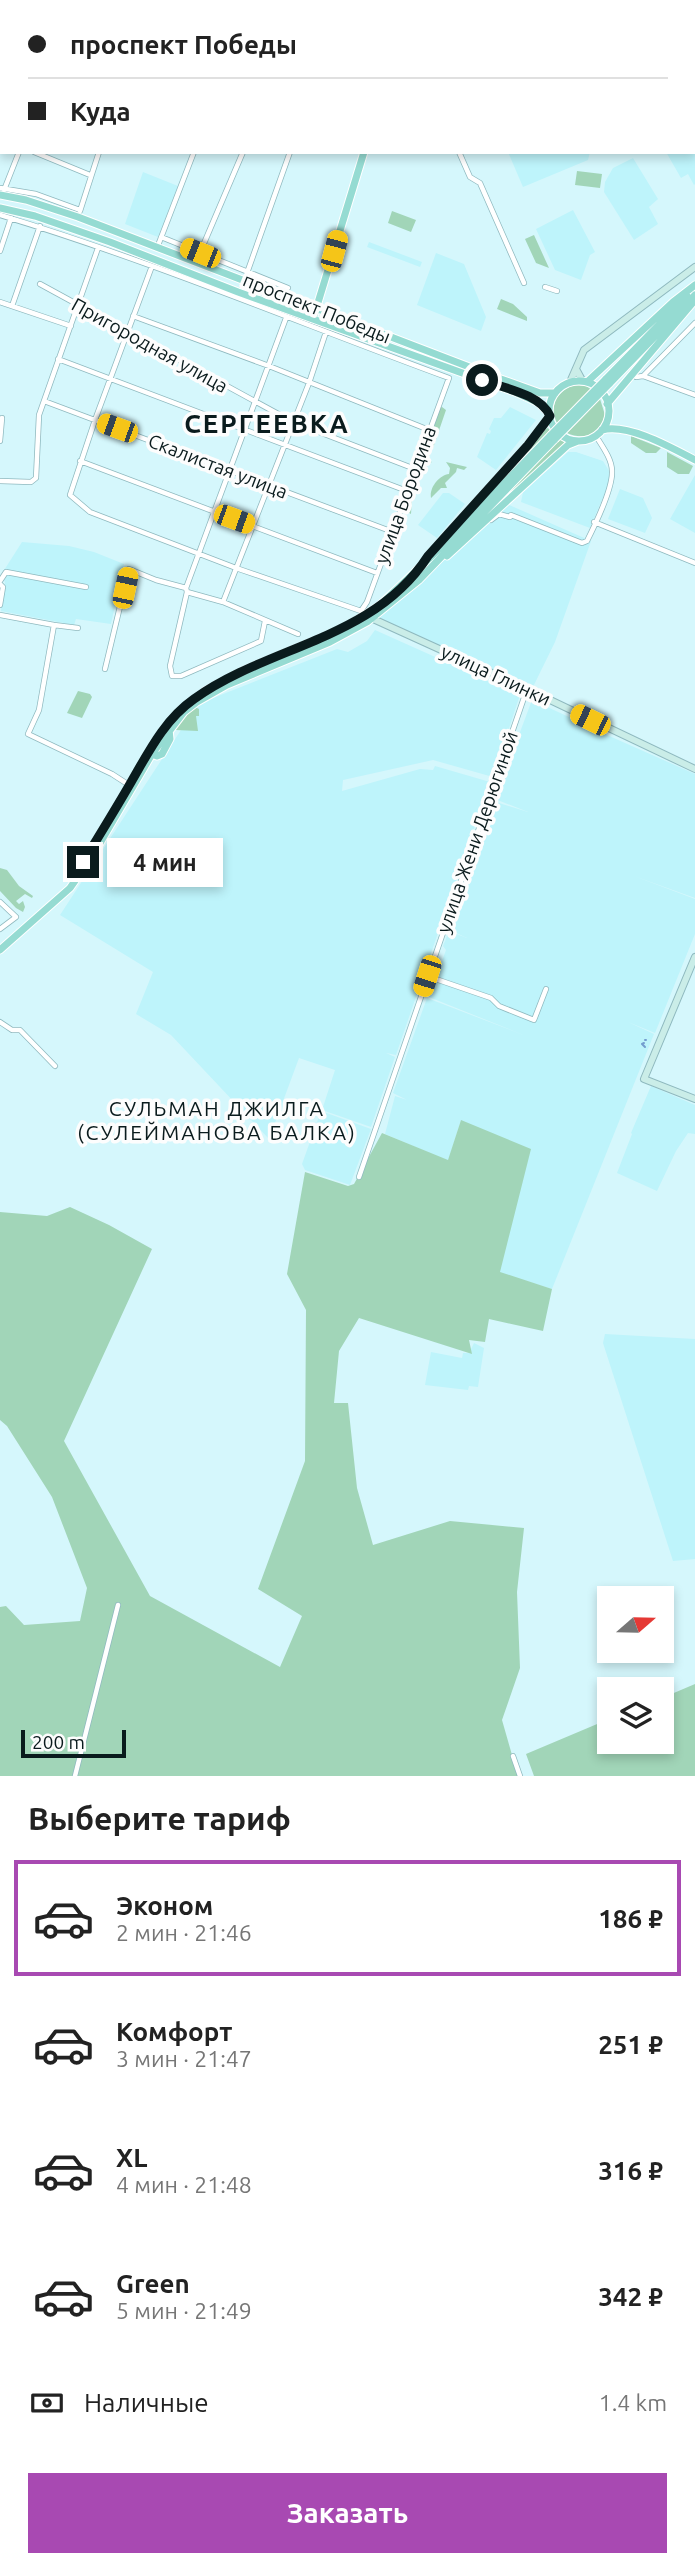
<!DOCTYPE html>
<html lang="ru">
<meta charset="utf-8">
<style>
:root{--surface:#fff;--page:#f6f6f6;--text:#222;--muted:#767676;--line:#e0e0e0;--accent:#a849b2}
body{margin:0;font-family:Ubuntu,sans-serif;background:var(--page);color:var(--text);height:100vh;display:flex;flex-direction:column;font-size:26px;white-space:nowrap}
*{box-sizing:border-box;margin:0}
p{font-size:23px;color:var(--muted)}
.icon{flex:none;width:38px;height:38px;fill:none;stroke:currentColor;stroke-width:2;stroke-linecap:round;stroke-linejoin:round}
.map{position:relative;height:1776px;overflow:hidden}
.side{display:flex;flex-direction:column;background:var(--surface);flex:1}
.side>*{flex:none}
.top-card{position:absolute;left:0px;top:0px;width:696px;height:154px;box-shadow:0 4px 10px #0003;display:grid;align-content:center;height:154px;padding:0 28px;background:var(--surface)}
.needle{width:46px;rotate:70deg}
.fabs{position:absolute;left:597px;top:1586px;display:grid;gap:14px}
.fabs a{display:grid;place-items:center;width:77px;height:77px;border-radius:0px;background:var(--surface);box-shadow:0 4px 10px #0003;font-size:35px}
.scale{position:absolute;left:21px;bottom:18px;width:105px;box-sizing:border-box;padding-left:7px;border:4px solid #0a1b1d;border-top:0;font-size:19px;line-height:24px;white-space:nowrap;color:#0a1b1d;-webkit-text-stroke:5px #fdfdfd;paint-order:stroke}
.end{position:absolute;width:32px;height:32px;margin:-16px;border:9px solid #0a1b1d;background:#fff;box-shadow:0 0 0 4px #fff}
.from{border-radius:50%}
.bubble{position:absolute;height:49px;border-radius:0px;background:var(--surface);box-shadow:0 4px 10px #0003;font-size:23px;font-weight:700;line-height:49px;text-align:center}
.car{position:absolute;width:21px;height:42px;margin:-21px -10px;border-radius:9px;box-shadow:0 0 5px 2px #0007;background:linear-gradient(#f5c518 24%,#345 0 40%,#f5c518 0 76%,#345 0 86%,#f5c518 0)}
.top-card b{display:flex;align-items:center;gap:24px;height:66px;font-size:26px}
.top-card b+b{border-top:2px solid var(--line)}
.top-card i{width:18px;height:18px;background:var(--text)}
ul{padding:0;list-style:none}
li{display:flex;align-items:center;gap:21px;height:116px;margin:0 14px 10px;padding:0 14px;border:4px solid transparent;border-radius:0px}
li div{flex:1}
li b{display:block;font-size:26px}
li em{font-style:normal;font-weight:700}
li.selected{border-color:var(--accent)}
li>.icon{width:63px;height:63px;stroke-width:1.5}
h2{padding:0 28px;font-size:32px;line-height:84px}
.pay{display:flex;align-items:center;gap:18px;height:77px;padding:0 28px;font-size:26px}
.pay p{margin-inline-start:auto}
.action{display:flex;gap:14px;margin-top:auto;padding:14px 28px}
.action a{flex:1;height:80px;border-radius:0px;background:var(--accent);color:#fff;font-size:28px;font-weight:700;line-height:80px;text-align:center}
.map>svg:first-child{display:block}
</style>
<div class="map">
<svg width="695" height="1776" viewBox="0 0 695 1776">
<rect width="100%" height="100%" fill="#d5f7fc"/>
<path fill="#bef4fb" d="M695,109V184L694,185L688,174L681,178L666,152H695Z
M508,152H590L588,160L523,187Z
M633,158L658,199L649,207L658,224L634,240L604,192L605,182L613,168Z
M143,172L178,186L158,237L125,224Z
M573,210L595,252L590,255L581,280L555,270L536,229Z
M369,242L422,262L420,267L367,247Z
M436,253L464,264L486,317L481,331L417,305Z
M510,407L536,420L496,470L477,457L487,433L490,434L491,431L489,429L494,418H501Z
M568,452H576L603,461L611,474L610,481L590,528L521,502L523,492Z
M695,475V533L670,519Z
M620,489L643,498L652,518L645,533L608,519Z
M443,493H449L465,504L437,538L418,525Z
M507,504L591,541L555,642L532,689L382,621L380,618L381,614Z
M22,542L69,546L94,552L124,564L111,624L76,619L74,625L1,611L5,582L1,575Z
M375,630L520,695L493,777L433,760L343,780L342,791L420,769L433,770L435,766L490,782L396,1055L386,1053L395,1057L371,1127L322,1110L335,1070L299,1058L269,1139L171,1035L136,1014L153,972L60,915L198,704L337,649L348,652L367,641Z
M532,700L582,723V726L595,733L598,731L695,774V898L634,876L695,899V934L655,1033L628,1022L654,1034L552,1289L500,1273L461,1120L448,1161L385,1134L395,1096L407,1100L393,1093L427,998L526,1036L429,997L446,950L443,946L449,931L467,938L452,931L496,802L528,812L495,799Z
M651,1086L695,1105V1134L688,1133L676,1151L657,1191L617,1173L632,1134L631,1133Z
M321,1111L371,1129L350,1185L305,1170L302,1164Z
M605,1334L695,1339V1559L673,1561L603,1343Z
M474,1343L484,1348L478,1387L469,1386L468,1390L425,1385L431,1352L462,1358L463,1353H469Z"/>
<path fill="#a1d5b8" d="M577,171L602,174L600,188L575,185Z
M392,211L416,220L411,232L388,223Z
M534,235L549,268L536,263L525,239Z
M501,299L513,304L527,317V321L497,309Z
M575,385L586,386L592,390L558,425C548,407 556,391 575,385Z
M600,399L605,415C599,434 585,441 567,433Z
M442,407L446,410L433,448L428,452L425,449L439,408Z
M548,428L551,432L456,531L541,431Z
M631,436L661,448L656,453H646L631,443Z
M561,439L566,444L463,538L559,440Z
M667,452L693,466L689,474H678L667,467Z
M424,459L432,462L425,465L412,499L411,514L404,510C406,502 409,496 413,489C417,482 419,469 422,460Z
M446,462L467,467L464,470L457,468L456,472L445,483L447,488H441L431,498C429,488 439,475 449,474L450,468Z
M78,691L90,694L92,697L82,718L67,713Z
M195,707L199,709V716H196L198,731L176,730L175,727Z
M0,868L7,870L19,886L33,896L32,898L25,894L16,901L19,904L23,901L25,907L23,912L16,908L0,891Z
M461,1120L531,1149L500,1272L552,1289L543,1331L489,1319L485,1342L469,1340L472,1354L359,1318L339,1351L334,1403H348L357,1488L373,1545L450,1521L524,1528L517,1592L520,1668L502,1720L518,1776H0V1607L6,1606L24,1625L80,1621L87,1588L52,1497L7,1426L0,1420V1212L47,1216L70,1207L109,1225L152,1249L64,1441L150,1596L280,1667L302,1616L258,1589L305,1461L306,1310L287,1274L305,1172L348,1186L354,1184L382,1133L448,1160Z
M695,1684V1776H534L526,1754L609,1719V1741H662V1698Z"/>
<g fill="none" stroke-linecap="round" stroke-linejoin="round">
<path stroke="#749dcf" stroke-width="2" d="M645,1040H646
M644,1043L642,1044L645,1047"/>
<g stroke="#8fb9bf" stroke-width="6">
<path id="street" d="M96,0L103,2
M29,2V0
M69,2L70,0
M255,2L256,0
M299,2V0
M347,2L348,0
M558,2L559,0
M668,2L669,0
M0,14H2
M0,101L2,96
M0,142H2
M34,152L90,175
M459,152L470,177L480,183L524,283
M0,188L36,194L80,210
M4,190L19,152
M80,211L99,152
M0,215C152,261 299,323 449,378L367,602L361,611L236,568L90,512L70,495L95,420L152,266
M161,237L288,288
M157,248L194,152
M0,251L11,218
M196,262L243,152
M247,273L290,152
M40,284L293,422L415,469
M545,287L557,291
M0,302L71,326
M12,306L40,226
M133,316L269,366L429,430
M58,359L407,491
M632,374L636,377L643,376L695,395
M643,376L695,323
M44,401L393,532
M0,441L2,418
M80,461L377,573
M0,481L31,482L36,478L39,415L98,248
M491,520L499,514L510,517L511,515L582,543L587,541C595,525 613,488 612,471C612,459 602,446 596,436
M594,522L695,563
M0,581L6,572L86,587
M0,584L3,587L0,605
M186,588L286,318
M187,592L170,666L172,676H181L261,641L265,621
M223,602L309,383L326,332
M0,615L54,625L39,710L28,734L112,774L129,785
M54,625L78,628
M105,669L129,569L156,580L186,588L187,592L223,602L298,634
M0,902L16,917L0,929
M427,976L491,998L499,1006L534,1020L546,989
M0,1022L12,1030H20L55,1066
M359,1177L527,689
M513,1756L520,1776
M75,1776L118,1605"/>
</g>
<g stroke="#8fb9bf" stroke-width="8">
<path id="secondary" d="M576,369L582,380
M570,382L584,350L695,267
M371,618L527,689L695,769
M695,957L644,1079L695,1099"/>
</g>
<g stroke="#fff" stroke-width="9">
<path id="primary" d="M403,0V2
M0,195L26,200L78,217L498,378L540,393H555
M0,208L35,216L110,242L238,292L515,392L539,403L549,413
M313,319L364,152
M605,380L687,296
M549 411a30 30 0 1 1 60 0a30 30 0 1 1-60 0Z
M587,382L673,302L695,285
M609,384L695,295
M607,404L695,300
M602,430C628,423 672,448 695,460
M438,545L528,445L550,416
M447,556L568,445L578,441
M205,691L245,670L343,629L379,606L454,535L551,435
M150,753L157,756L162,754L170,739L169,729
M0,950L70,888L93,855L152,754L184,712L197,702L227,685L330,642L367,622L419,580L555,439"/>
</g>
<use href="#street" stroke="#fff" stroke-width="4.5"/>
<use href="#secondary" stroke="#caede8" stroke-width="6"/>
<use href="#primary" stroke="#95dbd2" stroke-width="7"/>
<g stroke="#fff" stroke-width="9" stroke-linecap="butt">
<path id="primary-bridge" d="M551,435L605,380
M555,439L609,384"/>
</g>
<use href="#primary-bridge" stroke="#95dbd2" stroke-width="7"/>
</g>
<g fill="none" stroke-linecap="round" stroke-linejoin="round">
<path stroke="#0a1b1d" stroke-width="9" d="M83,862C99,836 115,810 130,784C148,753 164,720 194,699C269,645 374,640 428,556L528,445L550,416C541,394 503,388 482,380"/>
</g>
<g text-anchor="middle" dominant-baseline="central" stroke-width="7" stroke-linejoin="round" paint-order="stroke">
<g font-size="19" fill="#0a1b1d" stroke="#fdfdfd">
<text transform="translate(317 308) rotate(22)">проспект Победы</text>
<text transform="translate(150 345) rotate(29)">Пригородная улица</text>
<text transform="translate(218 466) rotate(21)">Скалистая улица</text>
<text transform="translate(405 495) rotate(-70)">улица Бородина</text>
<text transform="translate(496 675) rotate(25)">улица Глинки</text>
<text transform="translate(477 832) rotate(-71)">улица Жени Дерюгиной</text>
</g>
<g font-size="21" letter-spacing="2" fill="#0a1b1d" stroke="#fdfdfd">
<text x="217" y="1108">СУЛЬМАН ДЖИЛГА<tspan x="217" dy="24">(СУЛЕЙМАНОВА БАЛКА)</tspan></text>
</g>
<g font-size="26" font-weight="bold" letter-spacing="2" fill="#0a1b1d" stroke="#fdfdfd">
<text x="267" y="423">СЕРГЕЕВКА</text>
</g>
</g>
</svg>
<div class="fabs">
<a><svg class="needle" viewBox="-14 -14 28 28"><path d="M0-13l5 13h-10z" fill="#e53935"/><path d="M0 13l5-13h-10z" fill="#767676"/></svg></a>
<a><svg class="icon" aria-label="layers" viewBox="0 0 24 24"><path d="M12 4l9 5-9 5-9-5zM3 14l9 5 9-5"/></svg></a>
</div>
<div class="scale">200 m</div>
<i class="end from" style="left:482px;top:380px"></i>
<i class="end" style="left:83px;top:862px"></i>
<div class="bubble" style="left:107px;top:838px;width:116px">4 мин</div>
<i class="car" style="left:334px;top:251px;rotate:15deg"></i>
<i class="car" style="left:200px;top:253px;rotate:292deg"></i>
<i class="car" style="left:117px;top:428px;rotate:290deg"></i>
<i class="car" style="left:234px;top:519px;rotate:110deg"></i>
<i class="car" style="left:125px;top:588px;rotate:12deg"></i>
<i class="car" style="left:590px;top:720px;rotate:296deg"></i>
<i class="car" style="left:427px;top:976px;rotate:198deg"></i>
<div class="top-card">
<b><i class="from"></i>проспект Победы</b>
<b><i></i>Куда</b>
</div>
</div>
<section class="side">
<h2>Выберите тариф</h2>
<ul>
<li class="selected"><svg class="icon" aria-label="car" viewBox="0 0 24 24"><path d="M5 17H2v-5l4-1 3-4h7l3 4 3 1v5h-3M9 17h6M6 11h13"/><circle cx="7" cy="17" r="2"/><circle cx="17" cy="17" r="2"/></svg><div><b>Эконом</b><p>2 мин · 21:46</p></div><em>186 ₽</em></li>
<li><svg class="icon" aria-label="car" viewBox="0 0 24 24"><path d="M5 17H2v-5l4-1 3-4h7l3 4 3 1v5h-3M9 17h6M6 11h13"/><circle cx="7" cy="17" r="2"/><circle cx="17" cy="17" r="2"/></svg><div><b>Комфорт</b><p>3 мин · 21:47</p></div><em>251 ₽</em></li>
<li><svg class="icon" aria-label="car" viewBox="0 0 24 24"><path d="M5 17H2v-5l4-1 3-4h7l3 4 3 1v5h-3M9 17h6M6 11h13"/><circle cx="7" cy="17" r="2"/><circle cx="17" cy="17" r="2"/></svg><div><b>XL</b><p>4 мин · 21:48</p></div><em>316 ₽</em></li>
<li><svg class="icon" aria-label="car" viewBox="0 0 24 24"><path d="M5 17H2v-5l4-1 3-4h7l3 4 3 1v5h-3M9 17h6M6 11h13"/><circle cx="7" cy="17" r="2"/><circle cx="17" cy="17" r="2"/></svg><div><b>Green</b><p>5 мин · 21:49</p></div><em>342 ₽</em></li>
</ul>
<div class="pay"><svg class="icon" aria-label="cash" viewBox="0 0 24 24"><path d="M3 7h18v10H3z"/><circle cx="12" cy="12" r="2"/></svg>Наличные<p>1.4 km</p></div>
<div class="action"><a>Заказать</a></div>
</section>
